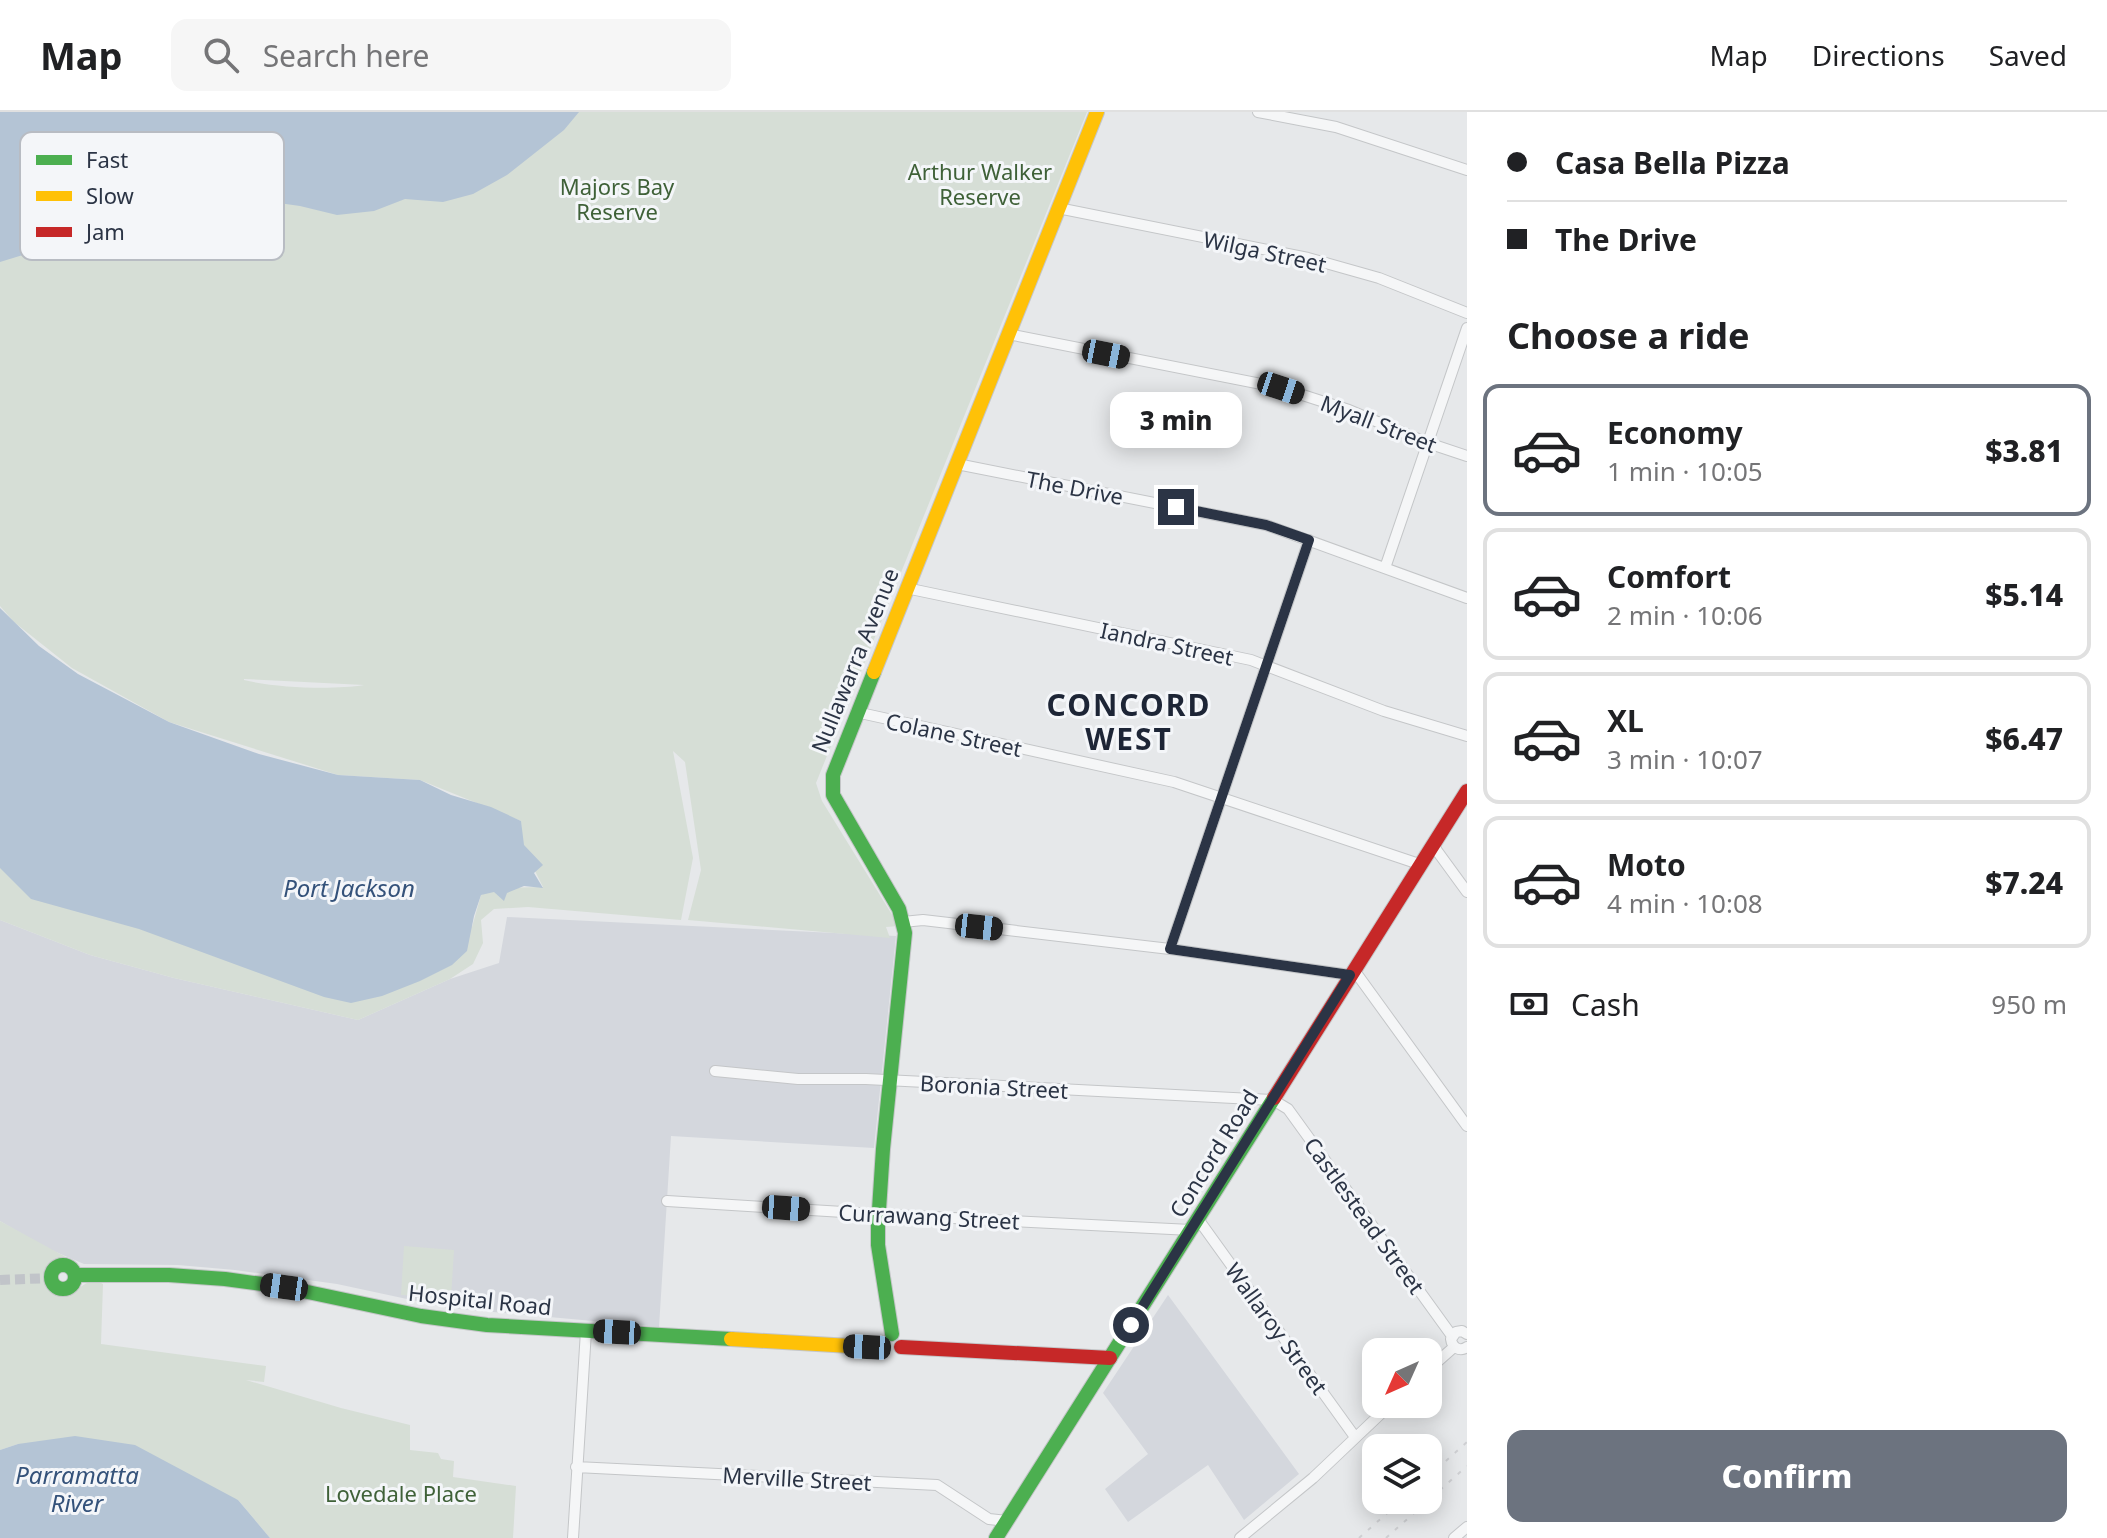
<!DOCTYPE html>
<meta charset="utf-8">
<style>
:root{--surface:#fff;--page:#f6f6f6;--text:#202124;--muted:#757577;--line:#e0e0e0;--accent:#6c737f}
body{margin:0;font-family:"Noto Sans",sans-serif;background:var(--page);color:var(--text);height:100vh;display:flex;flex-direction:column;font-size:30px;white-space:nowrap}
*{box-sizing:border-box;margin:0}
p{font-size:26px;color:var(--muted)}
.icon{flex:none;width:44px;height:44px;fill:none;stroke:currentColor;stroke-width:2;stroke-linecap:round;stroke-linejoin:round}
.map{position:relative;flex:1;overflow:hidden}
.details{display:flex;flex-direction:column;background:var(--surface);width:640px}
.details>*{flex:none}
.top-card{display:grid;align-content:center;height:176px;padding:0 40px;background:var(--surface)}
.needle{width:52px;rotate:225deg}
.buttons{position:absolute;left:1362px;top:1226px;display:grid;gap:16px}
.buttons a{display:grid;place-items:center;width:80px;height:80px;border-radius:16px;background:var(--surface);box-shadow:0 4px 20px #0003;font-size:40px}
.end{position:absolute;width:36px;height:36px;margin:-18px;border:10px solid #2b3445;background:#fff;box-shadow:0 0 0 4px #fff}
.from{border-radius:50%}
.bubble{position:absolute;height:56px;border-radius:16px;background:var(--surface);box-shadow:0 4px 20px #0003;font-size:26px;font-weight:800;line-height:56px;text-align:center}
.car{position:absolute;width:24px;height:48px;margin:-24px -12px;border-radius:10px;box-shadow:0 0 6px 2px #0007;background:linear-gradient(#222 24%,#8ab4d8 0 40%,#222 0 76%,#8ab4d8 0 86%,#222 0)}
.top-card b{display:flex;align-items:center;gap:28px;height:76px;font-size:30px}
.top-card b+b{border-top:2px solid var(--line)}
.top-card i{width:20px;height:20px;background:var(--text)}
ul{padding:0;list-style:none}
li{display:flex;align-items:center;gap:24px;height:132px;margin:0 16px 12px;padding:0 24px;border:4px solid var(--line);border-radius:16px}
li div{flex:1}
li b{display:block;font-size:30px}
li em{font-style:normal;font-weight:800}
li.on{border-color:var(--accent)}
li>.icon{width:72px;height:72px;stroke-width:1.5}
h2{padding:0 40px;font-size:36px;line-height:96px}
.pay{display:flex;align-items:center;gap:20px;height:88px;padding:0 40px;font-size:30px}
.pay p{margin-inline-start:auto}
.action{display:flex;gap:16px;margin-top:auto;padding:16px 40px}
.action a{flex:1;height:92px;border-radius:16px;background:var(--accent);color:#fff;font-size:32px;font-weight:800;line-height:92px;text-align:center}
header{display:flex;align-items:center;gap:48px;box-sizing:border-box;height:112px;padding:0 40px;background:var(--surface);border-bottom:2px solid var(--line)}
header strong{font-size:38px}
nav{display:flex;gap:44px;margin-inline-start:auto;font-size:28px}
.search{width:560px;height:72px;background:var(--page);display:flex;align-items:center;gap:20px;box-sizing:border-box;padding:0 28px;border-radius:16px;color:var(--muted);font-size:30px}
main{display:flex;flex:1;min-height:0}
.map>svg:first-child{display:block}
</style>
<header>
<strong>Map</strong>
<div class="search"><svg class="icon" aria-label="search" viewBox="0 0 24 24"><circle cx="10" cy="10" r="6"/><path d="M15 15l6 6"/></svg>Search here</div>
<nav><a>Map</a><a>Directions</a><a>Saved</a></nav>
</header>
<main>
<div class="map">
<svg width="1467" height="1426" viewBox="0 0 1467 1426">
<rect width="100%" height="100%" fill="#e6e8ea"/>
<path fill="#d4d7dd" d="M507,805L896,824L874,1036L671,1024L659,1215L449,1196L337,1172L235,1158L178,1153L84,1152L44,1135L0,1109V808L90,843L174,866L358,908L450,867L499,851Z
M1168,1183L1299,1362L1244,1408L1208,1353L1128,1410L1105,1377L1148,1342L1103,1281Z"/>
<path fill="#d6ded6" fill-rule="evenodd" d="M559,0H1087L816,671L822,689L899,814L886,815L890,826L688,808L701,758L685,650L673,639L693,746L681,808L528,795L494,797L481,808L483,831L473,852L450,867L358,908L174,866L90,843L0,808V744L472,815L481,783L498,776L543,775L522,733L521,709L420,668L338,663L169,610L72,556L14,510L0,494V129ZM244,568V567L364,573C333,578 276,576 244,568Z
M0,1109L73,1149C72,1149 62,1146 61,1146C40,1147 39,1177 57,1183C75,1190 84,1160 103,1172L101,1232L266,1254L264,1270L246,1268L341,1296L410,1313V1338L438,1341L441,1347L454,1349L453,1365L516,1374L513,1426H270L238,1388L18,1332L0,1338Z
M404,1134L454,1138L451,1186L401,1183Z"/>
<path fill="#b4c4d5" d="M0,0H579L564,18L507,63L473,82L443,90L405,87L374,99L337,103L300,94L243,86L202,87L161,97L114,115L0,150Z
M0,496L39,534L78,562L169,610L259,642L338,663L420,668L451,683L491,695L521,709L524,733L543,753L534,761L543,776L524,774L507,781L504,789L494,780L481,783L474,804L467,839L452,853L420,869L382,884L351,891L324,885L139,817L31,787L0,756Z
M75,1324L135,1333L238,1388L270,1426H0V1338L18,1332Z"/>
<g fill="none" stroke-linecap="round" stroke-linejoin="round">
<path stroke="#c1c4c9" stroke-width="10" stroke-dasharray="10 5" stroke-linecap="butt" d="M0,1168L51,1166"/>
<g stroke="#c4c6c8" stroke-width="12">
<path id="street" d="M1258,0L1336,15L1467,58
M1058,96L1308,146L1379,166L1467,201
M1008,222L1281,276L1349,298L1428,331L1467,344
M957,352L1266,413L1467,486
M1385,456L1467,216
M906,476L1251,548L1384,599L1467,624
M856,600L1174,670L1419,752
M1432,732L1467,780
M903,810L923,808L1170,837L1350,863
M1170,837L1309,428
M1354,858L1467,1014
M715,959L798,967H866L1273,988L1288,997L1452,1224
M667,1089L892,1103L1191,1118
M1198,1107L1355,1325
M1467,1222L1462,1219L1456,1220L1451,1227C1452,1236 1460,1240 1467,1235
M1428,1258L1454,1235
M576,1355L937,1373L989,1407L1007,1409
M573,1426L586,1219
M1240,1426L1313,1366L1391,1292
M1454,1426L1467,1415"/>
</g>
<g stroke="#c4c6c8" stroke-width="16">
<path id="fast" d="M874,560L833,663V683L899,797L905,821L883,1037L878,1113V1133L892,1222
M51 1165a12 12 0 1 1 24 0a12 12 0 1 1-24 0Z
M75,1163H169L225,1167L284,1175L421,1204L487,1213L731,1227
M996,1426L1274,986"/>
</g>
<g stroke="#c4c6c8" stroke-width="16">
<path id="slow" d="M874,560L1097,0
M731,1227L867,1235L883,1233"/>
</g>
<g stroke="#c4c6c8" stroke-width="16">
<path id="jam" d="M1274,986L1467,679
M901,1235L1110,1246"/>
</g>
<use href="#street" stroke="#f5f6f7" stroke-width="10"/>
<use href="#fast" stroke="#4caf50" stroke-width="14"/>
<use href="#slow" stroke="#ffc107" stroke-width="14"/>
<use href="#jam" stroke="#c62828" stroke-width="14"/>
<path stroke="#cecfd2" stroke-width="2" stroke-dasharray="4 8" stroke-linecap="butt" d="M1428,1365L1467,1330
M1359,1426L1402,1388
M1386,1426L1467,1354"/>
</g>
<g fill="none" stroke-linecap="round" stroke-linejoin="round">
<path stroke="#2b3445" stroke-width="10" d="M1131,1213L1350,863L1170,837L1309,428L1266,413L1176,395"/>
</g>
<g text-anchor="middle" dominant-baseline="central" stroke-width="6" stroke-linejoin="round" paint-order="stroke">
<g font-size="22" fill="#3f6138" stroke="#f4f6f9">
<text x="980" y="59">Arthur Walker<tspan x="980" dy="25">Reserve</tspan></text>
<text x="617" y="74">Majors Bay<tspan x="617" dy="25">Reserve</tspan></text>
<text x="401" y="1381">Lovedale Place</text>
</g>
<g font-size="22" fill="#2b3445" stroke="#f4f6f9">
<text transform="translate(1265 139) rotate(12)">Wilga Street</text>
<text transform="translate(1379 311) rotate(21)">Myall Street</text>
<text transform="translate(1075 375) rotate(11)">The Drive</text>
<text transform="translate(1167 531) rotate(12)">Iandra Street</text>
<text transform="translate(854 548) rotate(-68)">Nullawarra Avenue</text>
<text transform="translate(954 622) rotate(12)">Colane Street</text>
<text transform="translate(994 974) rotate(3)">Boronia Street</text>
<text transform="translate(1213 1041) rotate(-58)">Concord Road</text>
<text transform="translate(1365 1103) rotate(54)">Castlestead Street</text>
<text transform="translate(929 1104) rotate(3)">Currawang Street</text>
<text transform="translate(480 1187) rotate(6)">Hospital Road</text>
<text transform="translate(1277 1216) rotate(54)">Wallaroy Street</text>
<text transform="translate(797 1366) rotate(3)">Merville Street</text>
</g>
<g font-size="24" font-style="italic" fill="#34527a" stroke="#f4f6f9">
<text x="349" y="775">Port Jackson</text>
<text x="77" y="1362">Parramatta<tspan x="77" dy="28">River</tspan></text>
</g>
<g font-size="30" font-weight="bold" letter-spacing="2" fill="#1d2536" stroke="#f4f6f9">
<text x="1129" y="592">CONCORD<tspan x="1129" dy="34">WEST</tspan></text>
</g>
</g>
<rect x="20" y="20" width="264" height="128" rx="12" fill="#f4f6f9" stroke="#b8bcc3" stroke-width="2"/>
<rect x="36" y="43" width="36" height="10" fill="#4caf50"/>
<rect x="36" y="79" width="36" height="10" fill="#ffc107"/>
<rect x="36" y="115" width="36" height="10" fill="#c62828"/>
<g font-size="22" fill="#2b3445">
<text x="86" y="56">Fast</text>
<text x="86" y="92">Slow</text>
<text x="86" y="128">Jam</text>
</g>
</svg>
<div class="buttons">
<a><svg class="needle" viewBox="-14 -14 28 28"><path d="M0-13l5 13h-10z" fill="#e53935"/><path d="M0 13l5-13h-10z" fill="#757577"/></svg></a>
<a><svg class="icon" aria-label="layers" viewBox="0 0 24 24"><path d="M12 4l9 5-9 5-9-5zM3 14l9 5 9-5"/></svg></a>
</div>
<i class="end from" style="left:1131px;top:1213px"></i>
<i class="end" style="left:1176px;top:395px"></i>
<div class="bubble" style="left:1110px;top:280px;width:132px">3 min</div>
<i class="car" style="left:1106px;top:242px;rotate:101deg"></i>
<i class="car" style="left:1281px;top:276px;rotate:108deg"></i>
<i class="car" style="left:979px;top:815px;rotate:96deg"></i>
<i class="car" style="left:786px;top:1096px;rotate:94deg"></i>
<i class="car" style="left:284px;top:1175px;rotate:278deg"></i>
<i class="car" style="left:617px;top:1220px;rotate:273deg"></i>
<i class="car" style="left:867px;top:1235px;rotate:273deg"></i>
</div>
<section class="details">
<div class="top-card">
<b><i class="from"></i>Casa Bella Pizza</b>
<b><i></i>The Drive</b>
</div>
<h2>Choose a ride</h2>
<ul>
<li class="on"><svg class="icon" aria-label="car" viewBox="0 0 24 24"><path d="M5 17H2v-5l4-1 3-4h7l3 4 3 1v5h-3M9 17h6M6 11h13"/><circle cx="7" cy="17" r="2"/><circle cx="17" cy="17" r="2"/></svg><div><b>Economy</b><p>1 min · 10:05</p></div><em>$3.81</em></li>
<li><svg class="icon" aria-label="car" viewBox="0 0 24 24"><path d="M5 17H2v-5l4-1 3-4h7l3 4 3 1v5h-3M9 17h6M6 11h13"/><circle cx="7" cy="17" r="2"/><circle cx="17" cy="17" r="2"/></svg><div><b>Comfort</b><p>2 min · 10:06</p></div><em>$5.14</em></li>
<li><svg class="icon" aria-label="car" viewBox="0 0 24 24"><path d="M5 17H2v-5l4-1 3-4h7l3 4 3 1v5h-3M9 17h6M6 11h13"/><circle cx="7" cy="17" r="2"/><circle cx="17" cy="17" r="2"/></svg><div><b>XL</b><p>3 min · 10:07</p></div><em>$6.47</em></li>
<li><svg class="icon" aria-label="car" viewBox="0 0 24 24"><path d="M5 17H2v-5l4-1 3-4h7l3 4 3 1v5h-3M9 17h6M6 11h13"/><circle cx="7" cy="17" r="2"/><circle cx="17" cy="17" r="2"/></svg><div><b>Moto</b><p>4 min · 10:08</p></div><em>$7.24</em></li>
</ul>
<div class="pay"><svg class="icon" aria-label="cash" viewBox="0 0 24 24"><path d="M3 7h18v10H3z"/><circle cx="12" cy="12" r="2"/></svg>Cash<p>950 m</p></div>
<div class="action"><a>Confirm</a></div>
</section>
</main>
